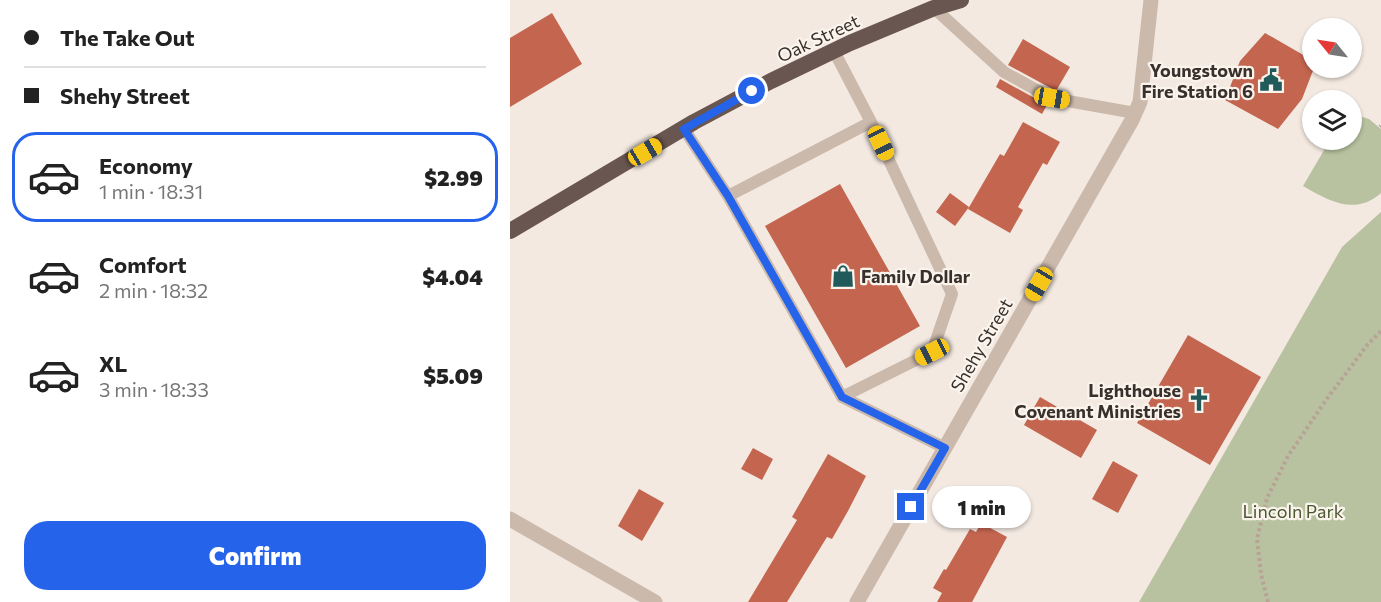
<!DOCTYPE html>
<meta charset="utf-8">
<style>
:root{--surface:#fff;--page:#f6f6f6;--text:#222;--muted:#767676;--line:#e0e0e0;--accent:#2563eb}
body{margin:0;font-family:Commissioner,sans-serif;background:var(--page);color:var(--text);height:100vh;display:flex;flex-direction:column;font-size:22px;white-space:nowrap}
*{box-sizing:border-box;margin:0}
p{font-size:20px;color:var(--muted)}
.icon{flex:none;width:33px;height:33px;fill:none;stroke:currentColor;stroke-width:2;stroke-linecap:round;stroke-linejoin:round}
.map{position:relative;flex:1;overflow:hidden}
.sheet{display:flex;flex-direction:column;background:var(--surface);width:510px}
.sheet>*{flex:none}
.banner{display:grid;align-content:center;height:132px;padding:0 24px;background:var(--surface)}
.needle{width:39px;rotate:300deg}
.buttons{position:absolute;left:792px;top:18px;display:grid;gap:12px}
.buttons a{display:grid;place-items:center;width:60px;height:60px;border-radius:50%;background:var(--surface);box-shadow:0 2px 4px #0004;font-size:30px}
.end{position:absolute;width:27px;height:27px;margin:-14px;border:8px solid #2563eb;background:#fff;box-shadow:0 0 0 3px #fff}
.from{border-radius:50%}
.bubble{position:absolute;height:42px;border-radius:21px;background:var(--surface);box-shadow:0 2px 4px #0004;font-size:20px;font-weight:800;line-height:42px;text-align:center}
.car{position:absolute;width:18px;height:36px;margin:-18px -9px;border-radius:8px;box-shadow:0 0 4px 2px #0007;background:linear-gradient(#f5c518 24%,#345 0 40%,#f5c518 0 76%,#345 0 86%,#f5c518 0)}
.banner b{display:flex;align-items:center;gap:21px;height:57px;font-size:22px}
.banner b+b{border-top:2px solid var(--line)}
.banner i{width:15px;height:15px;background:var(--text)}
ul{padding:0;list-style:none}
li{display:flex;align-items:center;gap:18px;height:90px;margin:0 12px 9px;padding:0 12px;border:3px solid transparent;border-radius:24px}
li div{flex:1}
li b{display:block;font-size:22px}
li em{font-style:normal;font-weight:800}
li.on{border-color:var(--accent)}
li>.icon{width:54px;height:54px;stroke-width:1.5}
.cta{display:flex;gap:12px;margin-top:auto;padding:12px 24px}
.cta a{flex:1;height:69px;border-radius:24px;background:var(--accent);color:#fff;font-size:24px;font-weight:800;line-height:69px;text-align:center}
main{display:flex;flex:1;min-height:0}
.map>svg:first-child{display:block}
</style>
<main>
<section class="sheet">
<div class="banner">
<b><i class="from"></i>The Take Out</b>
<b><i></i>Shehy Street</b>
</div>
<ul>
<li class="on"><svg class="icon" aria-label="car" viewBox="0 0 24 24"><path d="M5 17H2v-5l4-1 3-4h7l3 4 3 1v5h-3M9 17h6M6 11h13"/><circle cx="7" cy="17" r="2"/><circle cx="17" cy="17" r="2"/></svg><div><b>Economy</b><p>1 min · 18:31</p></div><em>$2.99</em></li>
<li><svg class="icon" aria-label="car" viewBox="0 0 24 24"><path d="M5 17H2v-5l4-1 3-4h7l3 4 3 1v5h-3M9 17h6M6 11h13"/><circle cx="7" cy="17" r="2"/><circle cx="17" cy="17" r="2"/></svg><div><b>Comfort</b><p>2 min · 18:32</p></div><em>$4.04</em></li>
<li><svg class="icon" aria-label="car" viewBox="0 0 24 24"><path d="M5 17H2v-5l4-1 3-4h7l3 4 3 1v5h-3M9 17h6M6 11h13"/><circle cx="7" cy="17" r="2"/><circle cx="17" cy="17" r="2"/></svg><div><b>XL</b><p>3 min · 18:33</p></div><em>$5.09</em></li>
</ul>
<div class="cta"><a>Confirm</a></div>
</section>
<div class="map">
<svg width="871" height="602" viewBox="0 0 871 602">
<rect width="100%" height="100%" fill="#f3e9e1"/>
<path fill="#b8c2a0" d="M842,114L859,119L871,129V193C845,216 819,201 793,186L820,140H842Z
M871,212V602H629L832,247Z"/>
<path fill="#c3654f" d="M42,13L72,64L0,107V38Z
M755,33L802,60L804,68L792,99L768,129L715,100L730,61Z
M513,39L560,67L546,91L498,65Z
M490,79L537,105L532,114L486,87Z
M513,122L550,142L537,165L533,163L508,207L513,210L500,233L458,209L490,154L494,156Z
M330,184L410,326L336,368L255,226Z
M440,193L459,207L445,226L426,212Z
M678,335L751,377L700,465L627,423Z
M530,397L587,430L571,458L514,425Z
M243,448L263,459L252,480L231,469Z
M318,454L356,476L338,511L322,539L317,537L277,602H238L287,520L282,517Z
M603,461L628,475L608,513L582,499Z
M129,489L154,503L132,541L108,526Z
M471,523L497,537L462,602H427L432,593L423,588L434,569L436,570L460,529L466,532Z"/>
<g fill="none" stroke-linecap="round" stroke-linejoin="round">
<path stroke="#b7a396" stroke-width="4" stroke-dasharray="3 3" stroke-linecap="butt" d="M870,127L871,126
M758,602L751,574L747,539L757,498L778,456L816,400L858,344L871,331"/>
<path stroke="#cbb9ac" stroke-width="12" d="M424,8L494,72L541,98L625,113
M324,51L361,122
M174,129L218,196L332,397L435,448
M218,196L361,122L442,294L422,352L332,397"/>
<path stroke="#cbb9ac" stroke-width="15" d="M0,519L145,602"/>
<path stroke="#cbb9ac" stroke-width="15" d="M347,602L622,120L630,102L641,0"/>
<path stroke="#6a5650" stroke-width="16" d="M0,231L184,122L261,81L340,43L424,8L451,0"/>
</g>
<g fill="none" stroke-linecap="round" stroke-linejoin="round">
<path stroke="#2563eb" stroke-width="8" d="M242,91L174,129L218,196L332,397L435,448L401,507"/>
</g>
<defs>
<g id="civic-bare" transform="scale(1.8)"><path d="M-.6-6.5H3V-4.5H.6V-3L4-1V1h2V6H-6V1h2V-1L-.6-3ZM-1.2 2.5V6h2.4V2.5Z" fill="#215a5a" stroke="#faf4ed" stroke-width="2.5" paint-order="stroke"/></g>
<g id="shop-bare" transform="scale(1.8)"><path d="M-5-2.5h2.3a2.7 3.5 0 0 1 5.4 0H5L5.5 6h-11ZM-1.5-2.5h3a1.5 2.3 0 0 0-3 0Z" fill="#215a5a" stroke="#faf4ed" stroke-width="2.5" paint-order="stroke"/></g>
<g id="church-bare" transform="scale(1.8)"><path d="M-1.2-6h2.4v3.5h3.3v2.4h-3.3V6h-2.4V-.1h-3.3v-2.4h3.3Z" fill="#215a5a" stroke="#faf4ed" stroke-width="2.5" paint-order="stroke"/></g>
</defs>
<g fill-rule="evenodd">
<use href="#civic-bare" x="761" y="80"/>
<use href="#shop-bare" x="333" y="276"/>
<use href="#church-bare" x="689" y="400"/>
</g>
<g text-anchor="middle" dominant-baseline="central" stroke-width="4.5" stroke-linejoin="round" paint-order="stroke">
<g font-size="18" fill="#392f2b" stroke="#faf4ed">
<text transform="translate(308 38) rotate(-25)">Oak Street</text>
<text transform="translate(471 345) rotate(-60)">Shehy Street</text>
</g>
<g font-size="18" font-weight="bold" fill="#392f2b" stroke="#faf4ed" text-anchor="end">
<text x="743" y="70">Youngstown<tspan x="743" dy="21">Fire Station 6</tspan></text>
<text x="351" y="276" text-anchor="start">Family Dollar</text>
<text x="671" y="390">Lighthouse<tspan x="671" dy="21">Covenant Ministries</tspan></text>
</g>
<g font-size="18" fill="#4b572f" stroke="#faf4ed">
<text x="783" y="511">Lincoln Park</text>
</g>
</g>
</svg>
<div class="buttons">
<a><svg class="needle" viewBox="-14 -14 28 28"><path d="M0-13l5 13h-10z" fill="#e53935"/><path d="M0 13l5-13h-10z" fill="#767676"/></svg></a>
<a><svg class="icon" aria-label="layers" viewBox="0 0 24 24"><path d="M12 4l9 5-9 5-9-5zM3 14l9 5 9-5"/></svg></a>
</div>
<i class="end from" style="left:242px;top:91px"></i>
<i class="end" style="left:401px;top:507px"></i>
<div class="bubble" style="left:422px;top:486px;width:99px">1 min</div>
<i class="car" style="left:542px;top:98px;rotate:100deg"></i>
<i class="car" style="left:371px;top:143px;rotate:155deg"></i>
<i class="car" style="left:135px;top:152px;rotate:60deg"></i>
<i class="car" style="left:529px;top:284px;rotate:210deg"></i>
<i class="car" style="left:422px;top:352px;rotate:243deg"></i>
</div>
</main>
